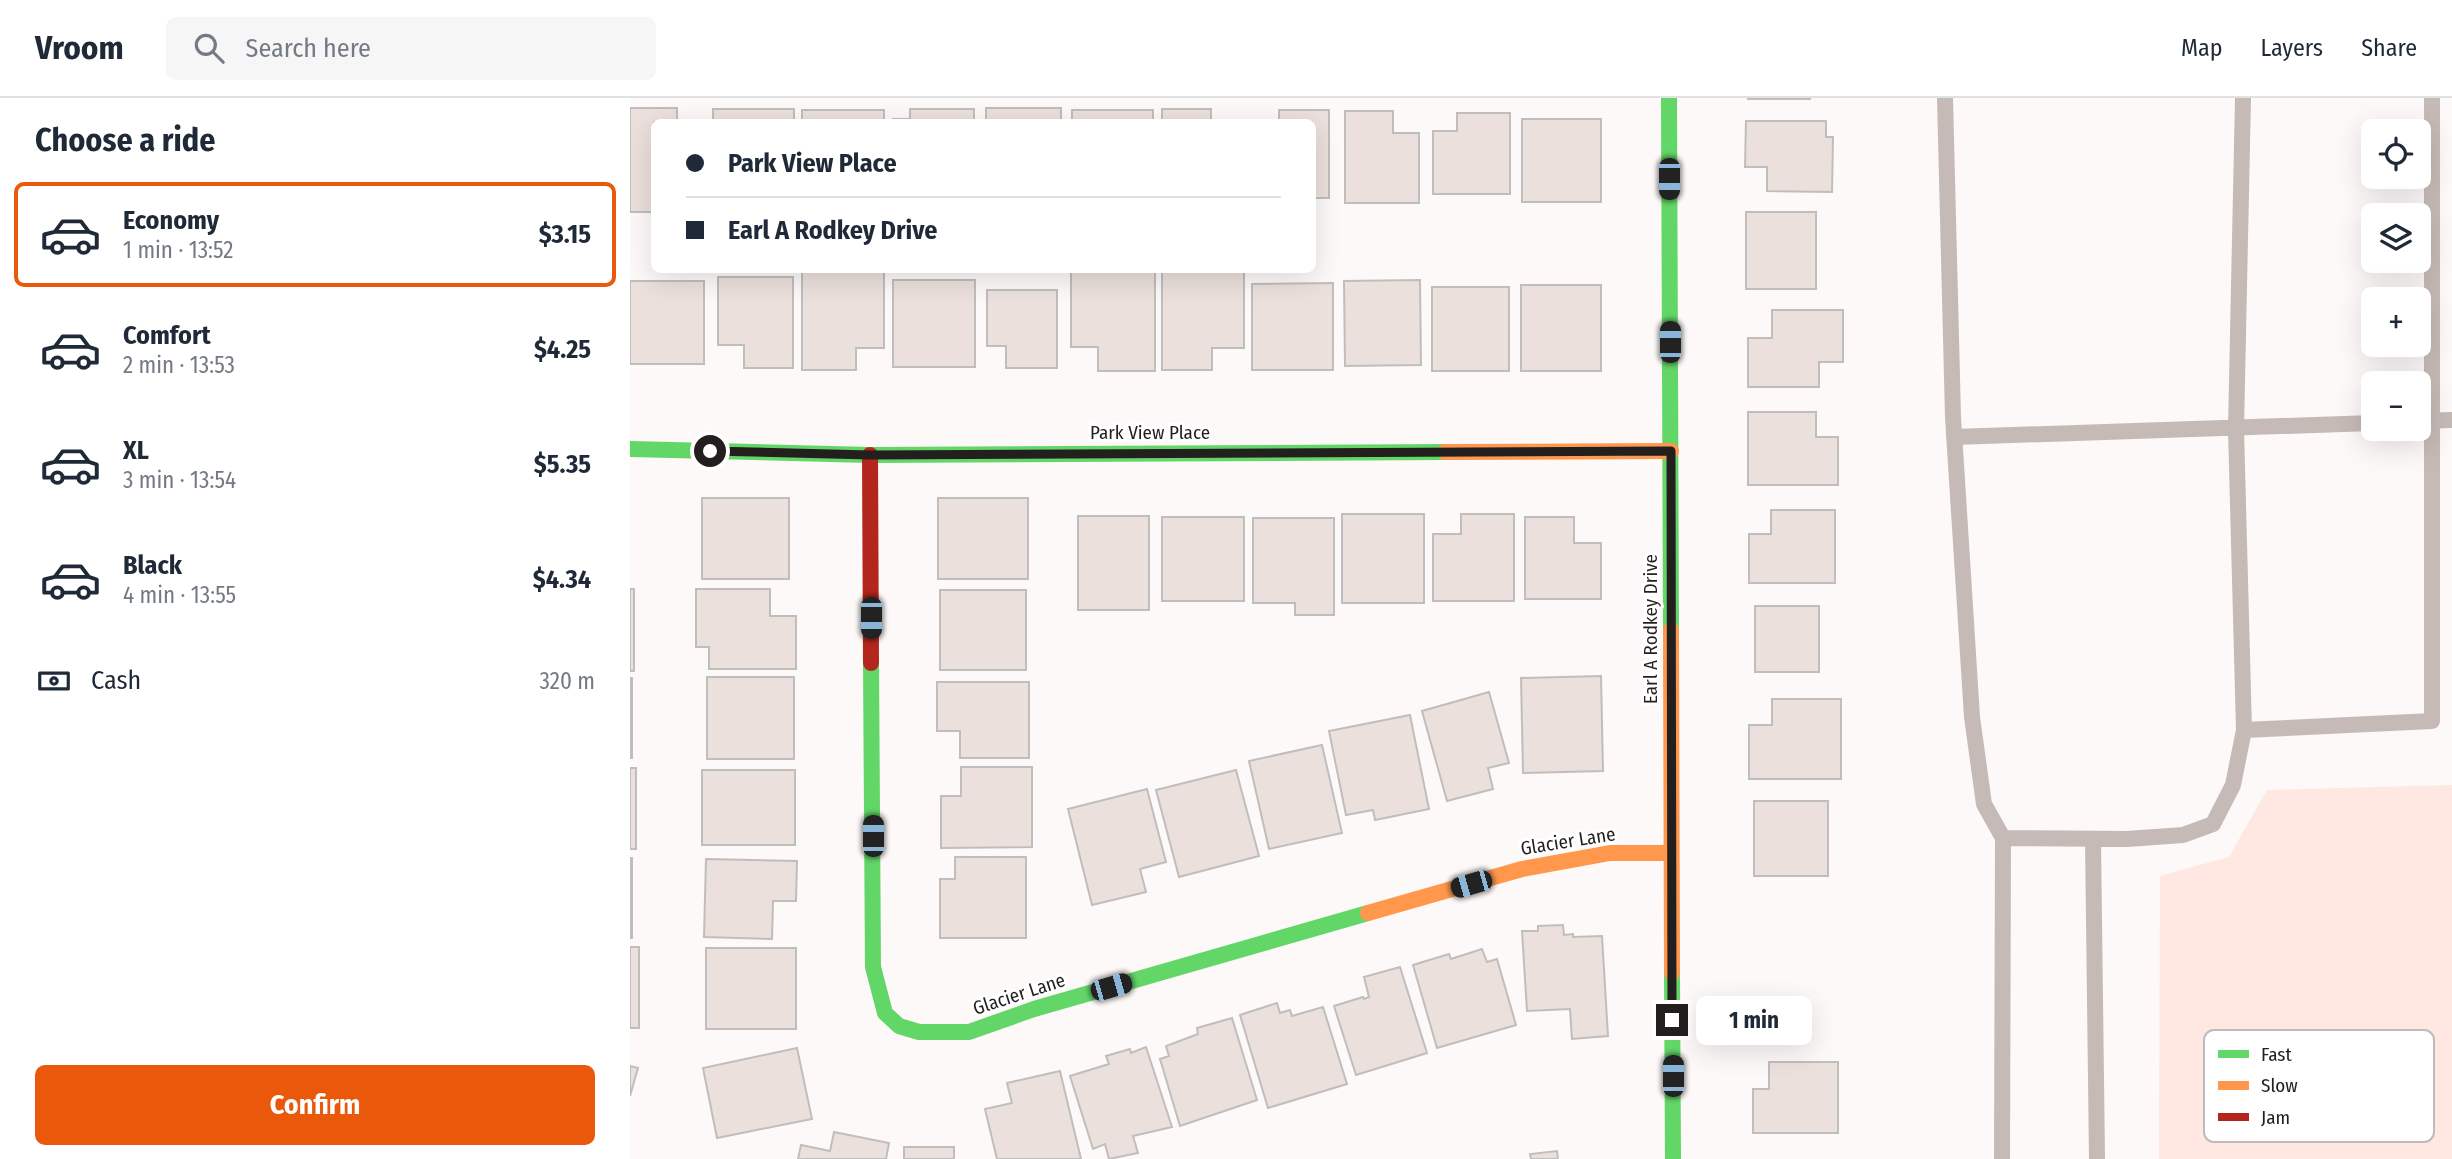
<!DOCTYPE html>
<meta charset="utf-8">
<style>
:root{--surface:#fff;--page:#f6f6f7;--text:#1f2937;--muted:#747a83;--line:#e0e1e3;--accent:#ea580c}
body{margin:0;font-family:"Fira Sans Condensed",sans-serif;background:var(--page);color:var(--text);height:100vh;display:flex;flex-direction:column;font-size:26px;white-space:nowrap}
*{box-sizing:border-box;margin:0}
p{font-size:23px;color:var(--muted)}
.icon{flex:none;width:38px;height:38px;fill:none;stroke:currentColor;stroke-width:2;stroke-linecap:round;stroke-linejoin:round}
.map{position:relative;flex:1;overflow:hidden}
.details{display:flex;flex-direction:column;background:var(--surface);width:630px}
.details>*{flex:none}
.banner{position:absolute;left:21px;top:21px;width:665px;height:154px;border-radius:10px;box-shadow:0 7px 28px #0002;display:grid;align-content:center;height:154px;padding:0 35px;background:var(--surface)}
.tools{position:absolute;left:1731px;top:21px;display:grid;gap:14px}
.tools a{display:grid;place-items:center;width:70px;height:70px;border-radius:10px;background:var(--surface);box-shadow:0 7px 28px #0002;font-size:35px}
.end{position:absolute;width:32px;height:32px;margin:-16px;border:9px solid #221f1e;background:#fff;box-shadow:0 0 0 4px #fff}
.from{border-radius:50%}
.bubble{position:absolute;height:49px;border-radius:10px;background:var(--surface);box-shadow:0 7px 28px #0002;font-size:23px;font-weight:700;line-height:49px;text-align:center}
.car{position:absolute;width:21px;height:42px;margin:-21px -10px;border-radius:9px;box-shadow:0 0 5px 2px #0007;background:linear-gradient(#222 24%,#8ab4d8 0 40%,#222 0 76%,#8ab4d8 0 86%,#222 0)}
.banner b{display:flex;align-items:center;gap:24px;height:66px;font-size:26px}
.banner b+b{border-top:2px solid var(--line)}
.banner i{width:18px;height:18px;background:var(--text)}
ul{padding:0;list-style:none}
li{display:flex;align-items:center;gap:21px;height:105px;margin:0 14px 10px;padding:0 21px;border:4px solid transparent;border-radius:10px}
li div{flex:1}
li b{display:block;font-size:26px}
li em{font-style:normal;font-weight:700}
li.current{border-color:var(--accent)}
li>.icon{width:63px;height:63px;stroke-width:1.5}
h2{padding:0 35px;font-size:32px;line-height:84px}
.pay{display:flex;align-items:center;gap:18px;height:77px;padding:0 35px;font-size:26px}
.pay p{margin-inline-start:auto}
.action{display:flex;gap:14px;margin-top:auto;padding:14px 35px}
.action a{flex:1;height:80px;border-radius:10px;background:var(--accent);color:#fff;font-size:28px;font-weight:700;line-height:80px;text-align:center}
header{display:flex;align-items:center;gap:42px;box-sizing:border-box;height:98px;padding:0 35px;background:var(--surface);border-bottom:2px solid var(--line)}
header strong{font-size:33px}
nav{display:flex;gap:38px;margin-inline-start:auto;font-size:24px}
.search{width:490px;height:63px;background:var(--page);display:flex;align-items:center;gap:18px;box-sizing:border-box;padding:0 24px;border-radius:10px;color:var(--muted);font-size:26px}
main{display:flex;flex:1;min-height:0}
.map>svg:first-child{display:block}
</style>
<header>
<strong>Vroom</strong>
<div class="search"><svg class="icon" aria-label="search" viewBox="0 0 24 24"><circle cx="10" cy="10" r="6"/><path d="M15 15l6 6"/></svg>Search here</div>
<nav><a>Map</a><a>Layers</a><a>Share</a></nav>
</header>
<main>
<section class="details">
<h2>Choose a ride</h2>
<ul>
<li class="current"><svg class="icon" aria-label="car" viewBox="0 0 24 24"><path d="M5 17H2v-5l4-1 3-4h7l3 4 3 1v5h-3M9 17h6M6 11h13"/><circle cx="7" cy="17" r="2"/><circle cx="17" cy="17" r="2"/></svg><div><b>Economy</b><p>1 min · 13:52</p></div><em>$3.15</em></li>
<li><svg class="icon" aria-label="car" viewBox="0 0 24 24"><path d="M5 17H2v-5l4-1 3-4h7l3 4 3 1v5h-3M9 17h6M6 11h13"/><circle cx="7" cy="17" r="2"/><circle cx="17" cy="17" r="2"/></svg><div><b>Comfort</b><p>2 min · 13:53</p></div><em>$4.25</em></li>
<li><svg class="icon" aria-label="car" viewBox="0 0 24 24"><path d="M5 17H2v-5l4-1 3-4h7l3 4 3 1v5h-3M9 17h6M6 11h13"/><circle cx="7" cy="17" r="2"/><circle cx="17" cy="17" r="2"/></svg><div><b>XL</b><p>3 min · 13:54</p></div><em>$5.35</em></li>
<li><svg class="icon" aria-label="car" viewBox="0 0 24 24"><path d="M5 17H2v-5l4-1 3-4h7l3 4 3 1v5h-3M9 17h6M6 11h13"/><circle cx="7" cy="17" r="2"/><circle cx="17" cy="17" r="2"/></svg><div><b>Black</b><p>4 min · 13:55</p></div><em>$4.34</em></li>
</ul>
<div class="pay"><svg class="icon" aria-label="cash" viewBox="0 0 24 24"><path d="M3 7h18v10H3z"/><circle cx="12" cy="12" r="2"/></svg>Cash<p>320 m</p></div>
<div class="action"><a>Confirm</a></div>
</section>
<div class="map">
<svg width="1822" height="1061" viewBox="0 0 1822 1061">
<rect width="100%" height="100%" fill="#fcf9f8"/>
<path fill="#fee8e1" d="M1822,687V1061H1529L1530,778L1599,759L1637,692Z"/>
<path fill="#ebe0db" stroke="#c0bebd" stroke-width="2" d="M1118,0H1180V1H1118Z
M0,10H47V24H24V114H0Z
M356,10H431V24H356Z
M83,11H164V24H83Z
M280,11H344V24H263V21H280Z
M532,11H581V24H532Z
M172,12H254V24H172Z
M442,12H523V24H442Z
M649,12H699V100H682V24H649Z
M715,13H763V35H789V105H715Z
M827,15H880V96H803V33H827Z
M892,21H971V104H892Z
M1116,23H1196V39H1203L1202,94L1137,93V69H1115Z
M1116,114H1186V191H1116Z
M172,172H254V250H226V272H172Z
M441,172H525V273H468V249H441Z
M532,173H614V250H582V272H532Z
M88,179H163V270H114V247H88Z
M263,182H345V269H263Z
M790,182L791,267L715,268L714,183Z
M0,183H74V266H0Z
M703,185V272H622V186Z
M891,187H971V273H891Z
M802,189H879V273H802Z
M357,192H427V270H376V248H357Z
M1142,212H1213V264H1189V289H1118V240H1142Z
M1118,314H1186V339H1208V387H1118Z
M72,400H159V481H72Z
M308,400H398V481H308Z
M1141,412H1205V485H1119V436H1141Z
M712,416H794V505H712Z
M831,416H884V503H803V436H831Z
M448,418H519V512H448Z
M532,419H614V503H532Z
M895,419H944V445H971V501H895Z
M623,420H704V517H665V505H623Z
M0,491H4V573H0Z
M66,491H140V518H166V571H79V549H66Z
M310,492H396V572H310Z
M1125,508H1189V574H1125Z
M971,578L973,673L893,675L891,580Z
M77,579H164V661H77Z
M0,580H2V660H0Z
M307,584H399V660H330V633H307Z
M859,594L879,665L858,670L863,691L817,703L792,613Z
M1142,601H1211V681H1119V627H1142Z
M780,617L799,711L745,722L743,712L716,717L699,633Z
M692,647L712,735L639,751L619,663Z
M331,669H402V749L311,750V698H331Z
M0,670H6V751H0Z
M72,672H165V747H72Z
M606,672L629,758L549,779L526,692Z
M517,691L536,764L510,771L516,794L462,807L438,711Z
M1124,703H1198V778H1124Z
M325,759H396V840H310V781H325Z
M0,760H2V840H0Z
M76,761L167,763L166,803H143L142,841L74,839Z
M933,827L934,837L943,836V839L972,838L978,938L942,941L940,911L897,913L892,833H908V828Z
M0,849H9V930H0Z
M76,850H166V931H76Z
M852,851L857,864L867,861L886,927L807,950L783,867L819,856L821,861Z
M770,869L797,955L726,977L704,908L733,899L734,901L739,899L734,879Z
M647,905L650,915L660,912L662,918L693,909L717,986L638,1010L610,917Z
M602,920L627,1002L550,1028L530,961L539,958L536,948L568,936L567,930Z
M516,949L542,1029L503,1038L508,1055L479,1061L475,1046L463,1051L440,978L479,966L476,958L500,951L501,955Z
M167,950L182,1021L87,1040L73,970Z
M1139,964H1208V1035H1123V991H1139Z
M0,968L8,970L0,998Z
M430,973L451,1061H367L355,1011L382,1005L377,985Z
M204,1034L259,1045L256,1061H168L171,1047L200,1053Z
M274,1049H324V1061H274Z
M927,1053L928,1061H901L900,1056Z"/>
<g fill="none" stroke-linecap="round" stroke-linejoin="round">
<path stroke="#c6bab6" stroke-width="16" d="M1315,0L1323,319L1342,619L1354,706L1373,740L1372,1061
M1613,0L1606,331L1614,632L1802,623V0
M1788,323L1822,322
M1324,339L1743,325
M1373,740L1497,741L1553,737L1583,726L1603,687L1614,632
M1463,741L1467,1061"/>
<path stroke="#63d668" stroke-width="16" d="M1039,0L1041,532
M0,351L240,357L815,354
M241,565L243,869L255,915L269,928L289,934H339L404,911L738,815
M1042,875L1043,1061"/>
<path stroke="#ff974d" stroke-width="16" d="M815,354L1041,353
M1041,532L1042,875
M738,815L892,771L980,755H1041"/>
<path stroke="#b3261e" stroke-width="16" d="M240,357L241,565"/>
</g>
<g fill="none" stroke-linecap="round" stroke-linejoin="round">
<path stroke="#221f1e" stroke-width="9" d="M80,353L240,357L1041,353L1042,922"/>
</g>
<g text-anchor="middle" dominant-baseline="central" stroke-width="6" stroke-linejoin="round" paint-order="stroke">
<g font-size="19" fill="#221f1e" stroke="#fff">
<text x="520" y="334">Park View Place</text>
<text transform="translate(1020 531) rotate(-90)">Earl A Rodkey Drive</text>
<text transform="translate(938 743) rotate(-9)">Glacier Lane</text>
<text transform="translate(389 896) rotate(-18)">Glacier Lane</text>
</g>
</g>
<rect x="1574" y="932" width="230" height="112" rx="10" fill="#fff" stroke="#bdbcbc" stroke-width="2"/>
<rect x="1588" y="952" width="31" height="8" fill="#63d668"/>
<rect x="1588" y="983" width="31" height="9" fill="#ff974d"/>
<rect x="1588" y="1015" width="31" height="8" fill="#b3261e"/>
<g font-size="19" fill="#221f1e">
<text x="1631" y="963">Fast</text>
<text x="1631" y="994">Slow</text>
<text x="1631" y="1026">Jam</text>
</g>
</svg>
<div class="tools">
<a><svg class="icon" aria-label="locate" viewBox="0 0 24 24"><circle cx="12" cy="12" r="6"/><path d="M12 2v4M12 18v4M2 12h4M18 12h4"/></svg></a>
<a><svg class="icon" aria-label="layers" viewBox="0 0 24 24"><path d="M12 4l9 5-9 5-9-5zM3 14l9 5 9-5"/></svg></a>
<a>+</a>
<a>−</a>
</div>
<i class="end from" style="left:80px;top:353px"></i>
<i class="end" style="left:1042px;top:922px"></i>
<div class="bubble" style="left:1066px;top:898px;width:116px">1 min</div>
<i class="car" style="left:1039px;top:81px;rotate:180deg"></i>
<i class="car" style="left:1040px;top:244px;rotate:0deg"></i>
<i class="car" style="left:241px;top:520px;rotate:180deg"></i>
<i class="car" style="left:243px;top:738px;rotate:0deg"></i>
<i class="car" style="left:841px;top:786px;rotate:254deg"></i>
<i class="car" style="left:481px;top:889px;rotate:74deg"></i>
<i class="car" style="left:1043px;top:978px;rotate:0deg"></i>
<div class="banner">
<b><i class="from"></i>Park View Place</b>
<b><i></i>Earl A Rodkey Drive</b>
</div>
</div>
</main>
